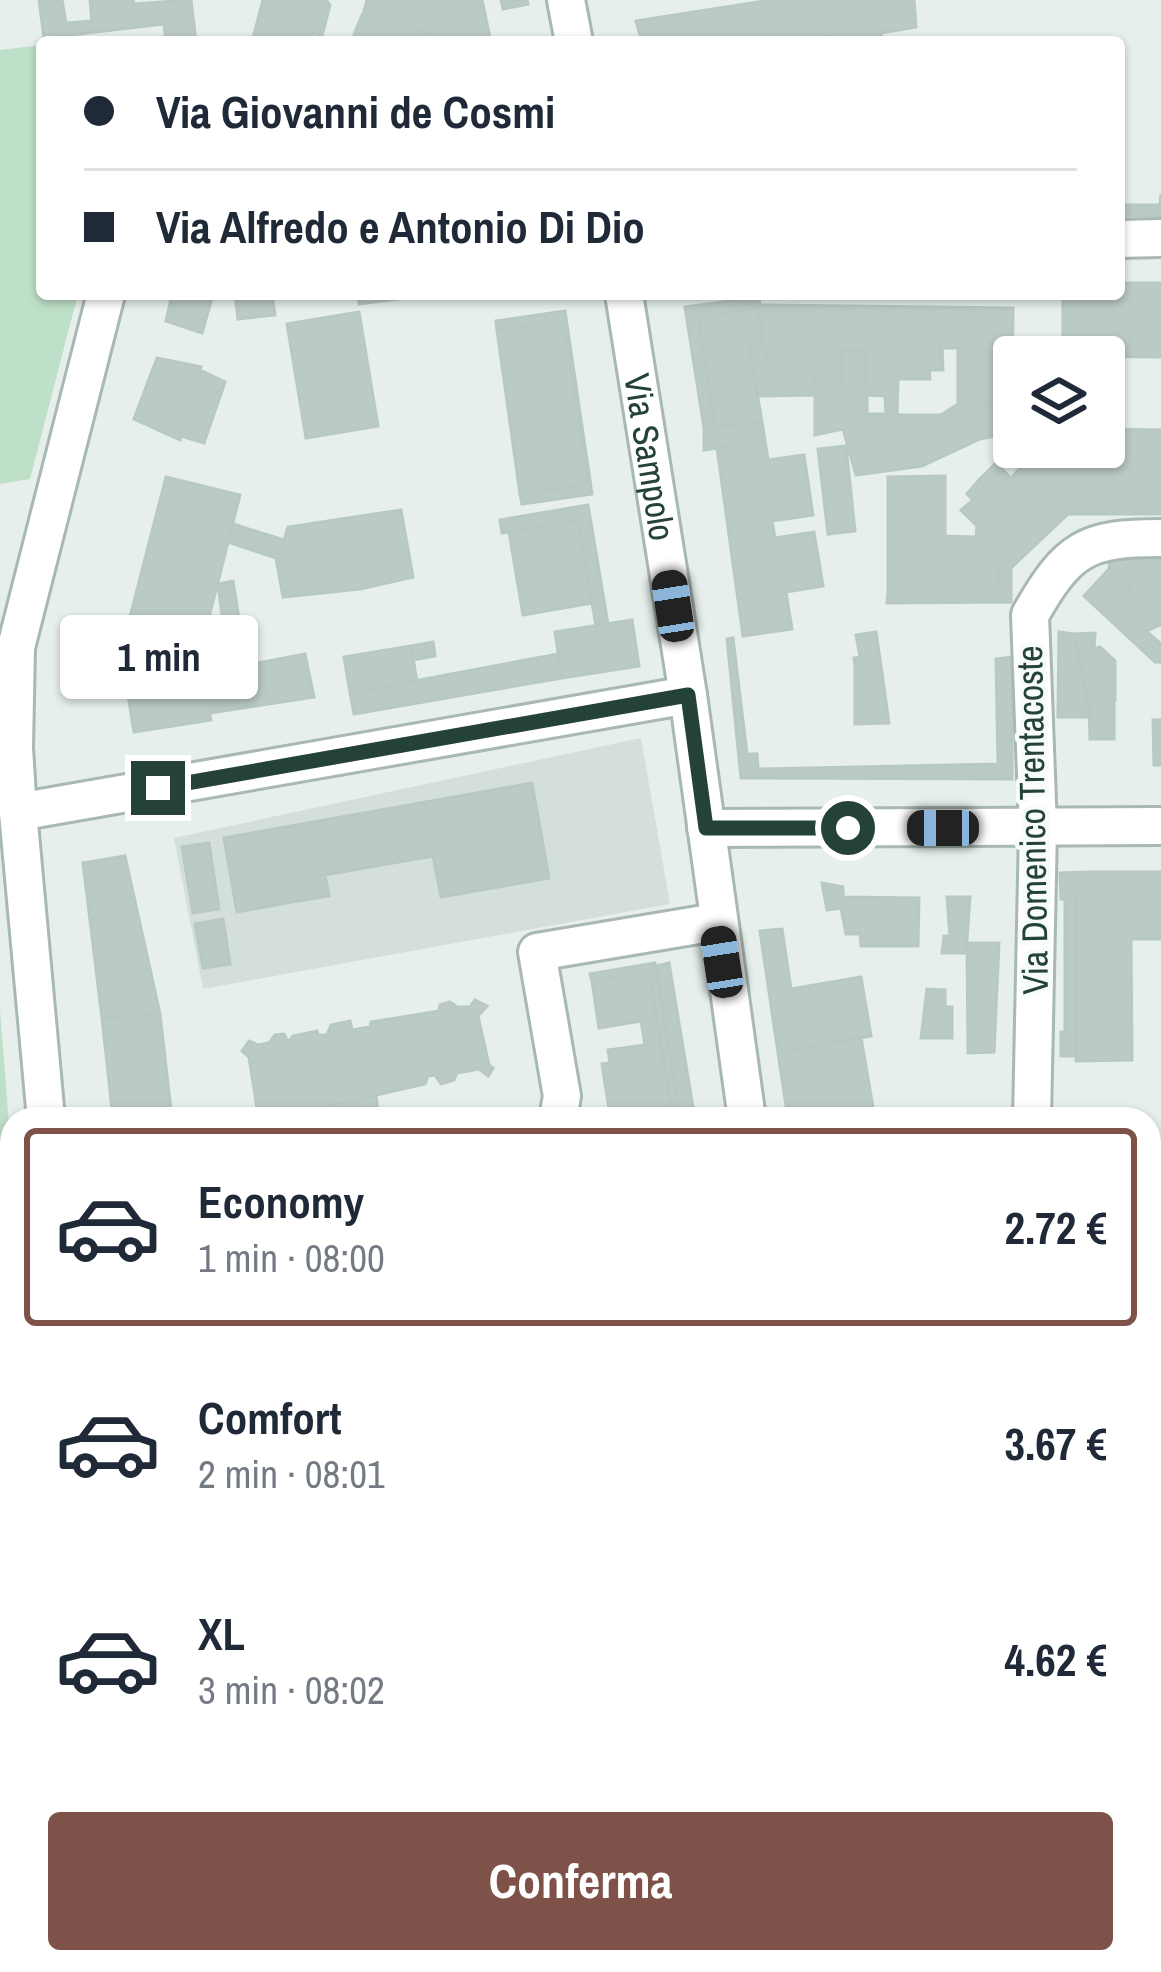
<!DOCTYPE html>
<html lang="it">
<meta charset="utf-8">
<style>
:root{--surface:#fff;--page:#f6f6f7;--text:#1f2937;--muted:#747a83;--line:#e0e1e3;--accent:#7f5249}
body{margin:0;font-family:"Archivo Narrow",sans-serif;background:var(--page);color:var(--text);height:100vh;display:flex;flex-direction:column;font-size:45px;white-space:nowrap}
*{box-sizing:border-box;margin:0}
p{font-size:39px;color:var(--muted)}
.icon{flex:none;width:66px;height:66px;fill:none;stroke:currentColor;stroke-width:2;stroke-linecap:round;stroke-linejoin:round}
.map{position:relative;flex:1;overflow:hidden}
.sheet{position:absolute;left:0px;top:1107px;width:1161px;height:867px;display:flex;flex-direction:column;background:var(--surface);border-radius:36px 36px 0 0;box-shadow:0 3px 9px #0004}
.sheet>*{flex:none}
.hud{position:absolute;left:36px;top:36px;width:1089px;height:264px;border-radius:12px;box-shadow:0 3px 9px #0004;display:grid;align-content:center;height:264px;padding:0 48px;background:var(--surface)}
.tools{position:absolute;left:993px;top:336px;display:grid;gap:24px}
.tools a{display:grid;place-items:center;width:132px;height:132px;border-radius:12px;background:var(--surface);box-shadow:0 3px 9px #0004;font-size:60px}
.end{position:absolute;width:54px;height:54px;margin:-27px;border:15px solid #24423a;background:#fff;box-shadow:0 0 0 6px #fff}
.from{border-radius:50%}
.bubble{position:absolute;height:84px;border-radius:12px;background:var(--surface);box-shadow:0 3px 9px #0004;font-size:39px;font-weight:700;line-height:84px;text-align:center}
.car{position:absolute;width:36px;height:72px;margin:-36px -18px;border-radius:15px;box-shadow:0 0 9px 3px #0007;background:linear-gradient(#222 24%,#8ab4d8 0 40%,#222 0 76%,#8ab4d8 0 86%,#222 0)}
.hud b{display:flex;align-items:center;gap:42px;height:114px;font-size:45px}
.hud b+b{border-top:3px solid var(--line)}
.hud i{width:30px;height:30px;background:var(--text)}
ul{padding:21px 0 0;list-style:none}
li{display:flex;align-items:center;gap:36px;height:198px;margin:0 24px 18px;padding:0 24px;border:6px solid transparent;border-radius:12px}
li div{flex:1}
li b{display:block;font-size:45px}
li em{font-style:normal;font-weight:700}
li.on{border-color:var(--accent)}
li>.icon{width:108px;height:108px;stroke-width:1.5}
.button{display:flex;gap:24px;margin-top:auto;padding:24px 48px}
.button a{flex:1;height:138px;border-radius:12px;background:var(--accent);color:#fff;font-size:48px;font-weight:700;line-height:138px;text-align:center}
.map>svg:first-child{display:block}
</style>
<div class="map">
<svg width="1161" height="1972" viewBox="0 0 1161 1972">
<rect width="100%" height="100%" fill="#e6efeb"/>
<path fill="#d4dfda" d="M641,738L670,904L203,989L174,838Z"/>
<path fill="#bfe0c8" d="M42,45V294H78L30,479L0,484V50Z
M0,1009L12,1163V1341H0Z"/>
<path fill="#bbcac4" stroke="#b8c9c2" stroke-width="3" fill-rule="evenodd" d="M39,0H62L66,23L92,21L90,0H133L134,4L191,0L196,42H166L164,24L44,38Z
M263,0H326L330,5L322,36L313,33L310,42H252Z
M367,0H482L491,42H438L399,16L390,30L368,14L363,15Z
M501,0H527L528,4L503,9Z
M771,0H914L916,27L881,33L883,42H835L829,35L814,42H642L636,21Z
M368,14L390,30L399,16L438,42H365L354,35L362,15Z
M1161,194V216H1119V205H1160Z
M1119,283H1161V357L1070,356L1063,343V294H1119Z
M172,294H213L202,333L166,321Z
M235,294H272L275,315L238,319Z
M358,294H435L359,304Z
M759,297L760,305L1013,308L1012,399L991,401V404H958V348H942L943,370H929L930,379H893V385H865L866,351L842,350V384H814V375H780L781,369H769L758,308L698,317L715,427L704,428L685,307Z
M758,308L762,346H749L762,422L715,427L698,317Z
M565,311L592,494L522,504L520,494L584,485L588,479L565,328L559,330L558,322L497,330L496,321Z
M359,312L378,426L306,438L287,324Z
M558,322L559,330L565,328L588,479L584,485L520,494L497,330Z
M749,346H765L769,369H781L780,375H814V384H842V350L866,351L865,385H893V379H898L897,415H941L958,404H991V401L1010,399V433L980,439L922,466L856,475L843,429L815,435V395L757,396ZM867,395L885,396L886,414H867Z
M157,358L201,367L200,370L225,382L204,443L181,436L180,440L134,419Z
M762,422L765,441L704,450V428Z
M1104,429L1161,430V500L1067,499L1060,507L1068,514L1011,568V602L887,603L888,593H998V564L1030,532L979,480L996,463L1011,478L1027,461L1078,454V447H1104Z
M765,441L768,460L804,455L813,515L772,521L775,538L814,532L823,586L786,592L792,629L743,636L717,448Z
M846,446L855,531L828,534L818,449Z
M945,476V536L976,537L977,526L961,510L973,500L967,494L979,480L1030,532L998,564V593H888V477Z
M166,477L240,495L199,657L211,720L134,732L121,652Z
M1067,499L1161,500V514H1068L1060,507Z
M588,505L608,624L596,626L578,520L502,533L500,520Z
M401,510L413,577L360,589L283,597L276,558L228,542L233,524L284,540L288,527Z
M578,520L592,603L523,615L509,532Z
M1110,554L1161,555V625L1129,594L1128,568L1109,569Z
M1128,568L1129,594L1160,625L1146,631L1161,644V662H1155L1084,596L1109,569Z
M233,581L242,638L249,636L251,652L240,653L242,666L305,654L314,697L210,713L199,657L203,641L225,639L218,584Z
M632,620L639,666L562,678L555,632Z
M876,632L881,666L855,668L854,658L860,657L856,635Z
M1059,632L1075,634L1089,717H1058Z
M1095,633L1094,649L1100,647L1115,661V700H1089L1075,634Z
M733,638L747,754H757L758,769L998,764L996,659L1012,657V779L741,778L727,639Z
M433,642L435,656L413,660L411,646Z
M411,646L417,682L350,693L344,657Z
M558,654L562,678L354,714L350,693Z
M881,666L889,723L855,724V668Z
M1089,700H1114V739H1090Z
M1153,720H1161V765H1154Z
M532,783L549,878L441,897L433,856L284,882L286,903L237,912L224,838Z
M209,843L219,909L193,913L182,847Z
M125,856L160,1014L102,1018L83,863Z
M1090,872H1161V885H1075L1077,1056H1061V1032H1065V899H1061L1060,873Z
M325,875L329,896L286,903L284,882Z
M822,883L843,887V897L919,898L918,946H861L860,934H846L841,908L827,910Z
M1075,885H1161V939H1131L1132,1060L1076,1061Z
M947,897H970L966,953H942L944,936H950Z
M223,919L230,964L203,968L195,924Z
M782,929L791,989L861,977L871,1036L778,1053L760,931Z
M967,943H999L994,1052L968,1053Z
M655,963L656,966L680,1119H673L649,972L592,981L590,974Z
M669,963L695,1119H680L656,966Z
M649,972L673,1119H657L656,1113L621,1119L618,1108L609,1109L602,1064L610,1063L608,1050L645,1045L641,1021L599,1028L592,981Z
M927,989L945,990V1007H952V1038H921Z
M475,1000L487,1006L478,1016L489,1065L493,1068L488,1076L479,1069L457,1073L454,1080L441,1084L435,1075L428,1076L425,1084L327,1106L331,1119H248L247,1111L257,1108L249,1057L242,1051L249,1041L258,1045L269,1043L275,1035L284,1034L288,1042L293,1036L317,1031L318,1035H327L331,1025L350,1021L352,1030L370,1027L371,1022L439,1011L440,1005L450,1002L457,1007H470Z
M160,1014L172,1119H113L102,1018Z
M861,1037L875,1119H788L778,1053Z
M376,1095L379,1119H331L327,1106Z
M1149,1266H1161V1321H1149Z
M1149,1481H1161V1535H1149Z
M1149,1914L1161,1915V1942H1149Z
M942,1962H985L986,1970L1034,1972H944Z
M1034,1962H1051V1972H1034Z
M1092,1962H1132V1972H1091Z"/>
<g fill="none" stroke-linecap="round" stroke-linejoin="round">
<g stroke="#a8b8b2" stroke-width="42">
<g id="minor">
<path d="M566,0L574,42"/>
<path d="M1119,239L1161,238"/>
<path id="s1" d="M624,294L688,695L747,1119"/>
<path d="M18,812L688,695"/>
<path d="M706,828L1161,826"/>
<path d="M46,1119L18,812L14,748L16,647L106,294"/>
<path d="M558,1119L562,1096L537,952L716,922"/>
<path d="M1032,1119L1038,828L1030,615C1068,548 1086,538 1161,538"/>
<path d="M1149,1408H1161"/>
<path d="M0,1417L12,1416"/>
<path d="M1149,1707L1161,1708"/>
<path d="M257,1962L306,1972"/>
<path d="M382,1962L383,1972"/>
<path d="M884,1962L886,1972"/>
<path d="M106,1972L109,1962"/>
<path d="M600,1972L673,1962"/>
</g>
</g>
<use href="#minor" stroke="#fff" stroke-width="36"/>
</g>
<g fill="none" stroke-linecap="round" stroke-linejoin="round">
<path stroke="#24423a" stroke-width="15" d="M158,788L688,695L706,828H848"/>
</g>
<g text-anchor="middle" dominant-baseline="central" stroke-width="9" stroke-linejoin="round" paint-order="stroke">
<g font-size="36" fill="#24423a" stroke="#f7fbf9">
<text stroke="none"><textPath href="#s1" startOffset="165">Via Sampolo</textPath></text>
<text transform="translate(1032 820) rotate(-91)">Via Domenico Trentacoste</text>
</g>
</g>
</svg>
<div class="tools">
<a><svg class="icon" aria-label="layers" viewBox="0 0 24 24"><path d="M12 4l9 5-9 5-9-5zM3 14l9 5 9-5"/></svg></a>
</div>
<i class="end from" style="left:848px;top:828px"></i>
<i class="end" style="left:158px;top:788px"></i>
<div class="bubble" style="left:60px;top:615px;width:198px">1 min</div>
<i class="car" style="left:673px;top:606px;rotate:351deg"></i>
<i class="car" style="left:943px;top:828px;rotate:270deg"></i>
<i class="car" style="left:722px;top:962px;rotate:351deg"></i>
<div class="hud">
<b><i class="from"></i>Via Giovanni de Cosmi</b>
<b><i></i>Via Alfredo e Antonio Di Dio</b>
</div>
<section class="sheet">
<ul>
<li class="on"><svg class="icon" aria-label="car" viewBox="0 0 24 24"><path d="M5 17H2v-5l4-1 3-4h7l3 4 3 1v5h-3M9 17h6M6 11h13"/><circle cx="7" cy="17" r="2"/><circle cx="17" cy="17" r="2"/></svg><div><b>Economy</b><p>1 min · 08:00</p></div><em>2.72 €</em></li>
<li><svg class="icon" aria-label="car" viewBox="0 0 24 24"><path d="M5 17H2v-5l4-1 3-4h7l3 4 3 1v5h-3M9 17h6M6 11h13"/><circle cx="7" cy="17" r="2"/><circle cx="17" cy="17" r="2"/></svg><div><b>Comfort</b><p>2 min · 08:01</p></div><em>3.67 €</em></li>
<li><svg class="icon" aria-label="car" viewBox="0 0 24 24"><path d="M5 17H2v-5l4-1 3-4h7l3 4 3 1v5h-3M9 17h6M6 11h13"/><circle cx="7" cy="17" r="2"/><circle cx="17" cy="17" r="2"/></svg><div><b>XL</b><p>3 min · 08:02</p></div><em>4.62 €</em></li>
</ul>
<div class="button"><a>Conferma</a></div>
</section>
</div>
